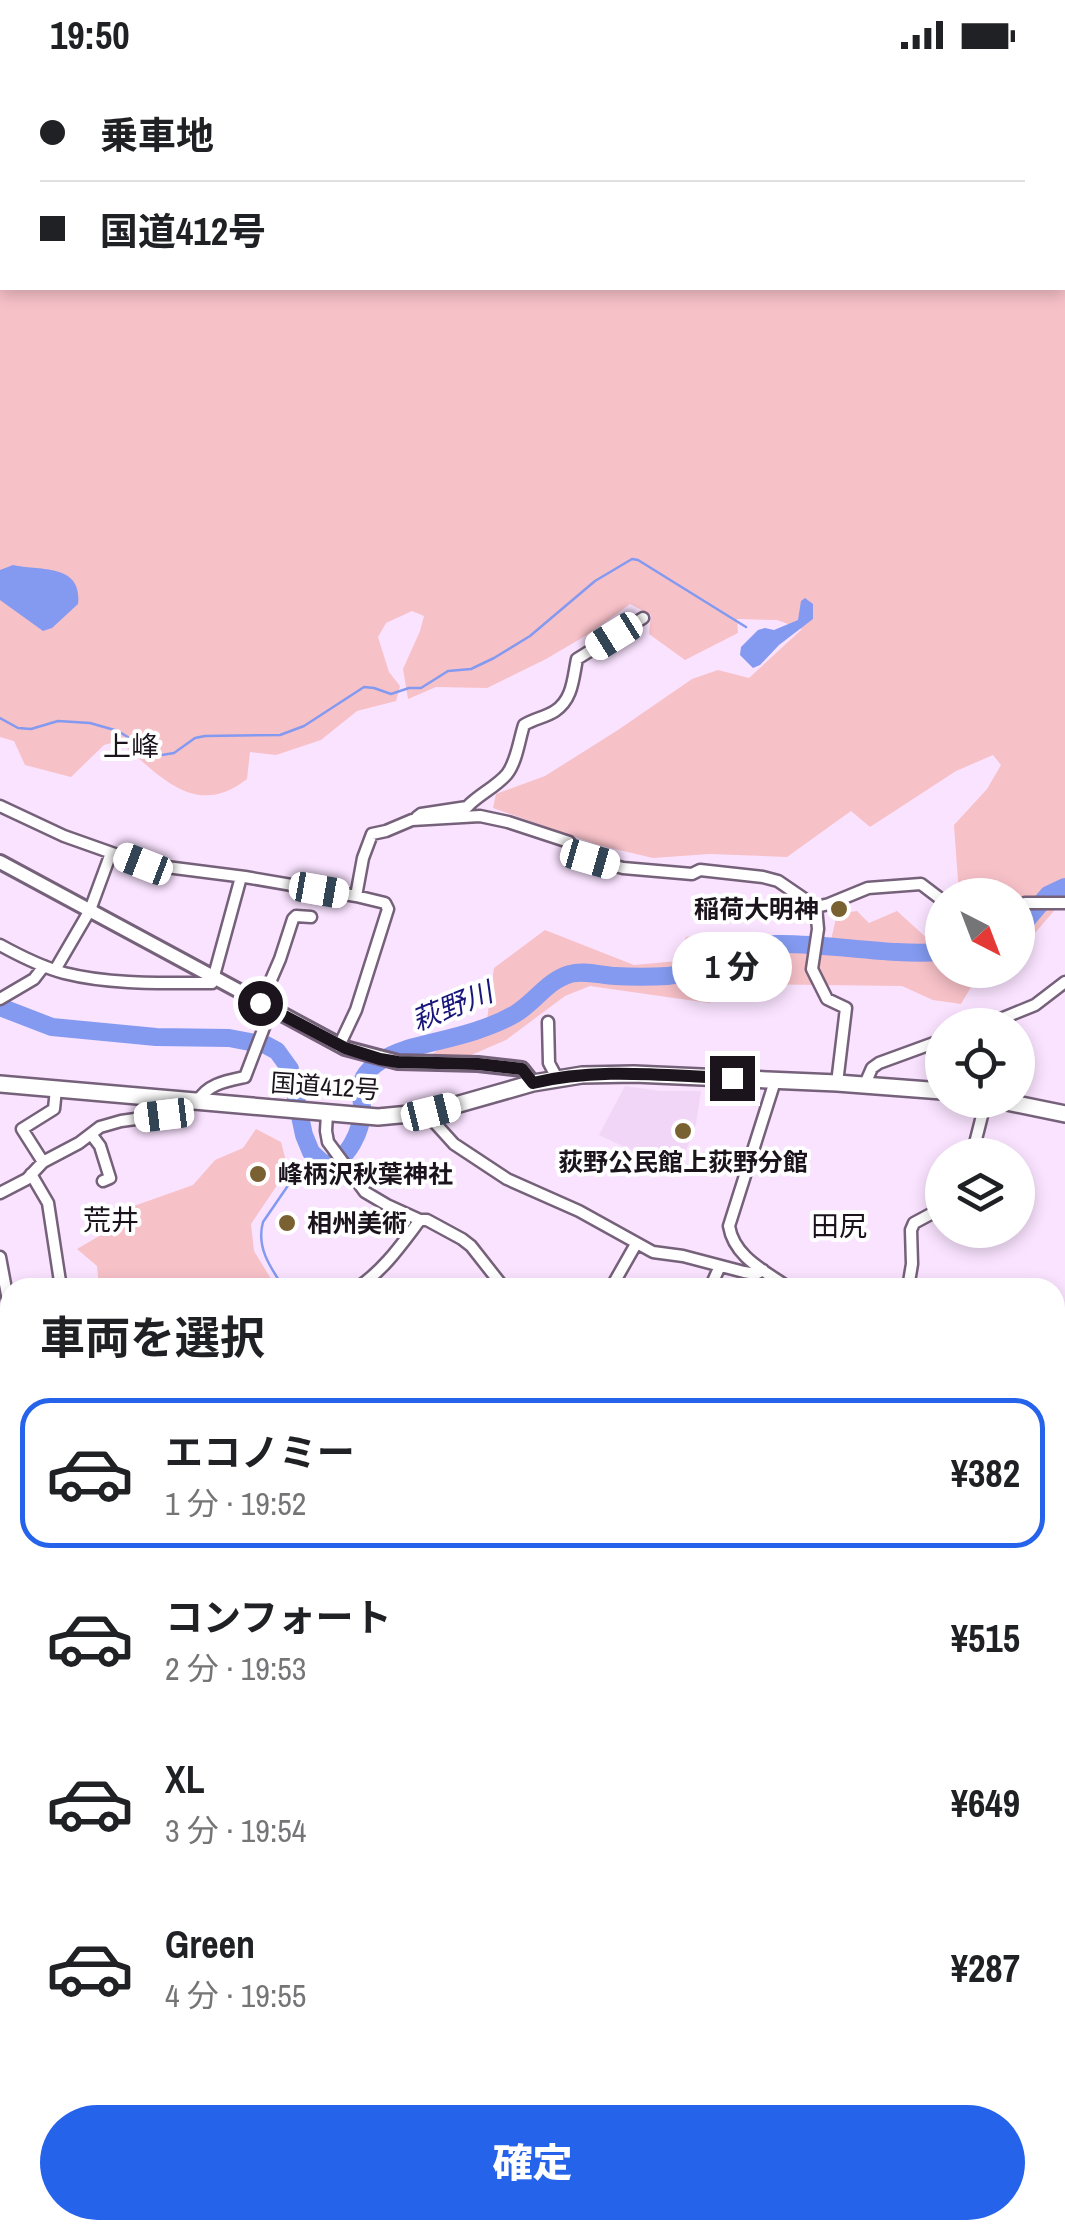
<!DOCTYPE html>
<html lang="ja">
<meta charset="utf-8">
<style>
:root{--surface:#fff;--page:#f2f2f2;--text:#202124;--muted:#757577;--line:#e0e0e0;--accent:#2563eb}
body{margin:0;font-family:"Archivo Narrow","Noto Sans JP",sans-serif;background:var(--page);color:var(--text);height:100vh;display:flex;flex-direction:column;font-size:38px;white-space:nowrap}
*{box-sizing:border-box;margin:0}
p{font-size:32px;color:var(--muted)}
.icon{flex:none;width:55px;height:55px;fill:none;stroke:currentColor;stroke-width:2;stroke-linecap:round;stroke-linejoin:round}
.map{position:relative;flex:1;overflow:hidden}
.drawer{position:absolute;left:0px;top:1208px;width:1065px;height:962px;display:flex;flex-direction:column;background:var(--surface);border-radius:30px 30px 0 0;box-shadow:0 5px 15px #0003}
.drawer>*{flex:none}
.top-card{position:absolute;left:0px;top:0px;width:1065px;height:220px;box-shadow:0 5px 15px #0003;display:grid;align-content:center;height:220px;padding:0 40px;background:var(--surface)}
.needle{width:65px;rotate:138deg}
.buttons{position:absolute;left:925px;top:808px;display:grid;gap:20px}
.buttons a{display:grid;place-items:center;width:110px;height:110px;border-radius:50%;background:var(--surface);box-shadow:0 5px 15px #0003;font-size:50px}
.end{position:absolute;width:45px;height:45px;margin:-22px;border:12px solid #1c141d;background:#fff;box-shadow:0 0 0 5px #fff}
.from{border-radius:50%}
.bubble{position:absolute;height:70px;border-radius:35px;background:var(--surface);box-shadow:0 5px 15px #0003;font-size:32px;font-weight:800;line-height:70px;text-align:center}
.car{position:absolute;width:30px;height:60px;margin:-30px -15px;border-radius:12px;box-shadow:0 0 8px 2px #0007;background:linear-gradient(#fff 24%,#345 0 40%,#fff 0 76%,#345 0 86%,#fff 0)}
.top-card b{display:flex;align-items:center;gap:35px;height:95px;font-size:38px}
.top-card b+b{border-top:2px solid var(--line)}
.top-card i{width:25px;height:25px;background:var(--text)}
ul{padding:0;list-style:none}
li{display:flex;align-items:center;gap:30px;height:150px;margin:0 20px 15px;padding:0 20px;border:5px solid transparent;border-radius:30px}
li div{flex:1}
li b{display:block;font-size:38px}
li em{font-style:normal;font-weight:800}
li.current{border-color:var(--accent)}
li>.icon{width:90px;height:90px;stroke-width:1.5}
h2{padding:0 40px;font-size:45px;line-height:120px}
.action{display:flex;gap:20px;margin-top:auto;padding:20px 40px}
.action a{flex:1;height:115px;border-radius:60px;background:var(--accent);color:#fff;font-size:40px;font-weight:800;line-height:115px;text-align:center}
.status{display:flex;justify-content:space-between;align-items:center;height:70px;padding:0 50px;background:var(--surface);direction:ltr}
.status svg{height:28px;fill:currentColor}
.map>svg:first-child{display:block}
</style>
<div class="status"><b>19:50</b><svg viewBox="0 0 49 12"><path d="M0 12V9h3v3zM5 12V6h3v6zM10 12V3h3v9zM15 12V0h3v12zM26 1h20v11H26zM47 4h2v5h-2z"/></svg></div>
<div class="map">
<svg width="1065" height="2169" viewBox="0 0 1065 2169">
<rect width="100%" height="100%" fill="#fae3ff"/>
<path fill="#f2d6f7" d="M625,1016L660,1021H701L696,1054L678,1102L599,1065Z"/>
<path fill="#f7c1c8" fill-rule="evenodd" d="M0,0H1065V828L1023,877L1018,880V825H959L954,755L987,719L1001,695L993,685L956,701L870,757L851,741L787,787L709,784L653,788L598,775L493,738L496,724L545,706L618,660L692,609L718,600L749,608L802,559L777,550L737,549L738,563L685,590L649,564L651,545L630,534L592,562L546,589L487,618L436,617L408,629L403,599L420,561L424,546L412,541L386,553L378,567L389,602L400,616L396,631L357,641L321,670L276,685L250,682L247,709C195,750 159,705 119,671L104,675L71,707L25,695L14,671L0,667ZM2,2H1062V218H2Z
M857,841L869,853L897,841L929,870L942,868V900H981L961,934L933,930L902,916L750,914L709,933L590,916L565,926L506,970L462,989L429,986L444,976L463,970L487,950L494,898L545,860L634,895L678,891L686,867L714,863L720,874L761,883L831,870L837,844Z
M256,1059L281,1072L288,1099L251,1154L254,1181L276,1217H99L97,1196L77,1179L113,1158L131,1137L193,1115L215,1090L243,1078Z
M10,1543V2160H1055V1768L1060,1766L1065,1707V2169H0V1556Z"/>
<path fill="#839af0" d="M13,495C39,501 83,493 78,534L52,558L43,561L0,530V500Z
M805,528L813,534V549L779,575L760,595L753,598L740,585L741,577L758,560L765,558L774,560L798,550L801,531Z"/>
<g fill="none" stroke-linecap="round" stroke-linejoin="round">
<path stroke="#839af0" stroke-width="2.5" d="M0,648L18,658L31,659L58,651L90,653L118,661L147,679L162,685L174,683L195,668L205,666L280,665L304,656L364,617L374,618L391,624L409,618H421L448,601L471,599L494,588L530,566L595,511L632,489L638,490L746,557
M284,1218C270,1197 256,1177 263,1152L311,1082
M1055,1496L1065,1501"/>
<path stroke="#839af0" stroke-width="18" d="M1018,860L1048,825L1065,817
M0,937L52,957L156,967L229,968L266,975L277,981L290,999L304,1065L311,1082L324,1094C348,1094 363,1058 362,1037C362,1026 358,1018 364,1007C372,993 392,984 407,979C443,969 482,963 515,944C534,933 548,910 570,904C583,900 600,905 615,906C632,907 650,907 668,906C682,905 697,895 710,890C730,881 754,875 776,874C832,873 887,886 942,882"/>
<g stroke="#756179" stroke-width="15">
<path id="minor" d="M0,736L64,766L143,794L245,807L356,826L385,833L388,839L356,940L339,976
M417,747L421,744L467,737C478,725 496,717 507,704C517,691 519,670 524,655C533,649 546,647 555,641C573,629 573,608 577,589L643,548
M356,826L363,788L372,764L386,761L412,750L480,746L508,752L569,772L578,782L590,789L623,798L692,804L700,800L763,807L778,811L816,837L829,834L868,818L921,814L942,830
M816,837L818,859L812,899L827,929L846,938L837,1013
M1018,837L1025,833H1065
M938,864L942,861
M0,875C20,886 42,897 64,903C112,915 163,913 212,913L241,807
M55,900L90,840L111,783
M0,929L34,909L44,896
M261,933L280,889L293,849L296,846L311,847
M548,952L549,993L557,1008
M986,955L1035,935L1065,912
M775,1011L729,1156C734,1187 765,1201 789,1218
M865,1014L872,998L879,993L942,970
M197,1032C207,1014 226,1011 245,1007L271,939
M431,1042L435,1053L454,1074L507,1109L579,1141L653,1182L683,1186L744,1202L756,1204L763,1200
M327,1043L326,1061L328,1072L365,1122L387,1135L420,1150H427L462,1169L471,1176L504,1218
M91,1064L100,1076L110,1108L103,1111
M972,1085L986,1030
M43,1092L22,1059L54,1039L56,1019
M31,1104L48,1133L61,1218
M0,1123L27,1109L43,1092L79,1073L100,1057L121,1051L164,1045L176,1042L188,1031
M0,1187L10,1241
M357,1218C384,1200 401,1175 420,1150
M611,1218L636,1174
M710,1218L720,1196
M908,1218L912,1194L911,1160L914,1153L942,1138
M0,1255L10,1256
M1055,1263L1065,1257
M0,1297L10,1298
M10,1308L8,1328L10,1334
M0,1350L10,1351
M1055,1352L1065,1357
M0,1393L10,1394
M1055,1502L1065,1507
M0,1517L10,1497"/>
</g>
<g stroke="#756179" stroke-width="18">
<path id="tertiary" d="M0,792L345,978L398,992L478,994L522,999L533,1013"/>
</g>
<g stroke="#756179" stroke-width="20">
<path id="trunk" d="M0,1014L378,1047L431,1042L533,1013L582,1005L634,1004L837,1013L942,1021
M997,1030L1065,1044"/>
</g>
<use href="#minor" stroke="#fff" stroke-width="10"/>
<use href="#tertiary" stroke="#fff" stroke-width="12"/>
<use href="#trunk" stroke="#fff" stroke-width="15"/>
</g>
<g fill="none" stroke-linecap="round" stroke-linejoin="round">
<path stroke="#1c141d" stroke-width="12" d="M260,933L345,978L380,989L398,992L478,994L522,999L533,1013C598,997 666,1006 732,1008"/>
</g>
<g fill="#7a6132" stroke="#fff" stroke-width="4">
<circle cx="839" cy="839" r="10"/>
<circle cx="683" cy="1061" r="10"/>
<circle cx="258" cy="1104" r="10"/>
<circle cx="287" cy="1153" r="10"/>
</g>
<g text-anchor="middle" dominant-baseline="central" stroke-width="8" stroke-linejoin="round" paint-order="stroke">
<g font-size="25" font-weight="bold" fill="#1c141d" stroke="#fff" text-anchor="start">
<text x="819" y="839" text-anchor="end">稲荷大明神</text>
<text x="683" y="1092" text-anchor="middle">荻野公民館上荻野分館</text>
<text x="278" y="1104">峰柄沢秋葉神社</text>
<text x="307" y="1153">相州美術</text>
</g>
<g font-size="25" fill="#1c141d" stroke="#fff">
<text transform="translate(325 1016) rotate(4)">国道412号</text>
</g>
<g font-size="28" fill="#1c141d" stroke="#fff">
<text x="131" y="676">上峰</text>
<text x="111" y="1150">荒井</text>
<text x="839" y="1156">田尻</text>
</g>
<g font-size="28" font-style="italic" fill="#181679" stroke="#fff">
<text transform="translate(452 936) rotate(-22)">萩野川</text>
</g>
</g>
</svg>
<div class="buttons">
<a><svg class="needle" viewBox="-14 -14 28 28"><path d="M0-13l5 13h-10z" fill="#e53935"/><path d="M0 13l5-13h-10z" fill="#757577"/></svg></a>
<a><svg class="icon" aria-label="locate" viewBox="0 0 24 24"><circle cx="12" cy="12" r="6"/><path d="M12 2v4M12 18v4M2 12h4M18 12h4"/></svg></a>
<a><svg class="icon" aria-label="layers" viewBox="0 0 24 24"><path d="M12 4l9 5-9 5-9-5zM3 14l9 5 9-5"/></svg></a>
</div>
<i class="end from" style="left:260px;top:933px"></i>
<i class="end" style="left:732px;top:1008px"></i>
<div class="bubble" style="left:672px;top:862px;width:120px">1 分</div>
<i class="car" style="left:614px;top:566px;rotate:238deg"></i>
<i class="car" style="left:590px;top:789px;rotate:106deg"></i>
<i class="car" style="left:143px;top:794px;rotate:291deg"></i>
<i class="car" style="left:319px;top:820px;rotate:100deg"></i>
<i class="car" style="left:431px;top:1042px;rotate:76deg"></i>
<i class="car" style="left:164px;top:1045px;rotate:263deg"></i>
<div class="top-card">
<b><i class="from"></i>乗車地</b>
<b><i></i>国道412号</b>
</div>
<section class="drawer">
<h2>車両を選択</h2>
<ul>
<li class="current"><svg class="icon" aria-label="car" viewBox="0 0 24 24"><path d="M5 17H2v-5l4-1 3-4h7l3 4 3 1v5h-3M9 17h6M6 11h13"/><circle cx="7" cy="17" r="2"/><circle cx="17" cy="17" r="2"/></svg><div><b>エコノミー</b><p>1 分 · 19:52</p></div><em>¥382</em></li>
<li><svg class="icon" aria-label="car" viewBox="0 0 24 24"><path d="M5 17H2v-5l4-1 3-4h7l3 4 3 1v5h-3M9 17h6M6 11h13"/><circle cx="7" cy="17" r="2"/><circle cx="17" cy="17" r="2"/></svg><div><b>コンフォート</b><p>2 分 · 19:53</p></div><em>¥515</em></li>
<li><svg class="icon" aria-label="car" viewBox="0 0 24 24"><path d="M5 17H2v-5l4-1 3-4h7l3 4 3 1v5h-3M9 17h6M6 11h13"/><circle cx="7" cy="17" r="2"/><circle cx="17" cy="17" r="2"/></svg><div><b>XL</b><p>3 分 · 19:54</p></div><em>¥649</em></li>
<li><svg class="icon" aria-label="car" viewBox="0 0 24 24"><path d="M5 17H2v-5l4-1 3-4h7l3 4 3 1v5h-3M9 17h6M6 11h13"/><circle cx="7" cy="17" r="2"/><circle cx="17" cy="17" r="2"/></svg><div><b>Green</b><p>4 分 · 19:55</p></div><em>¥287</em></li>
</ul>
<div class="action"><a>確定</a></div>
</section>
</div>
